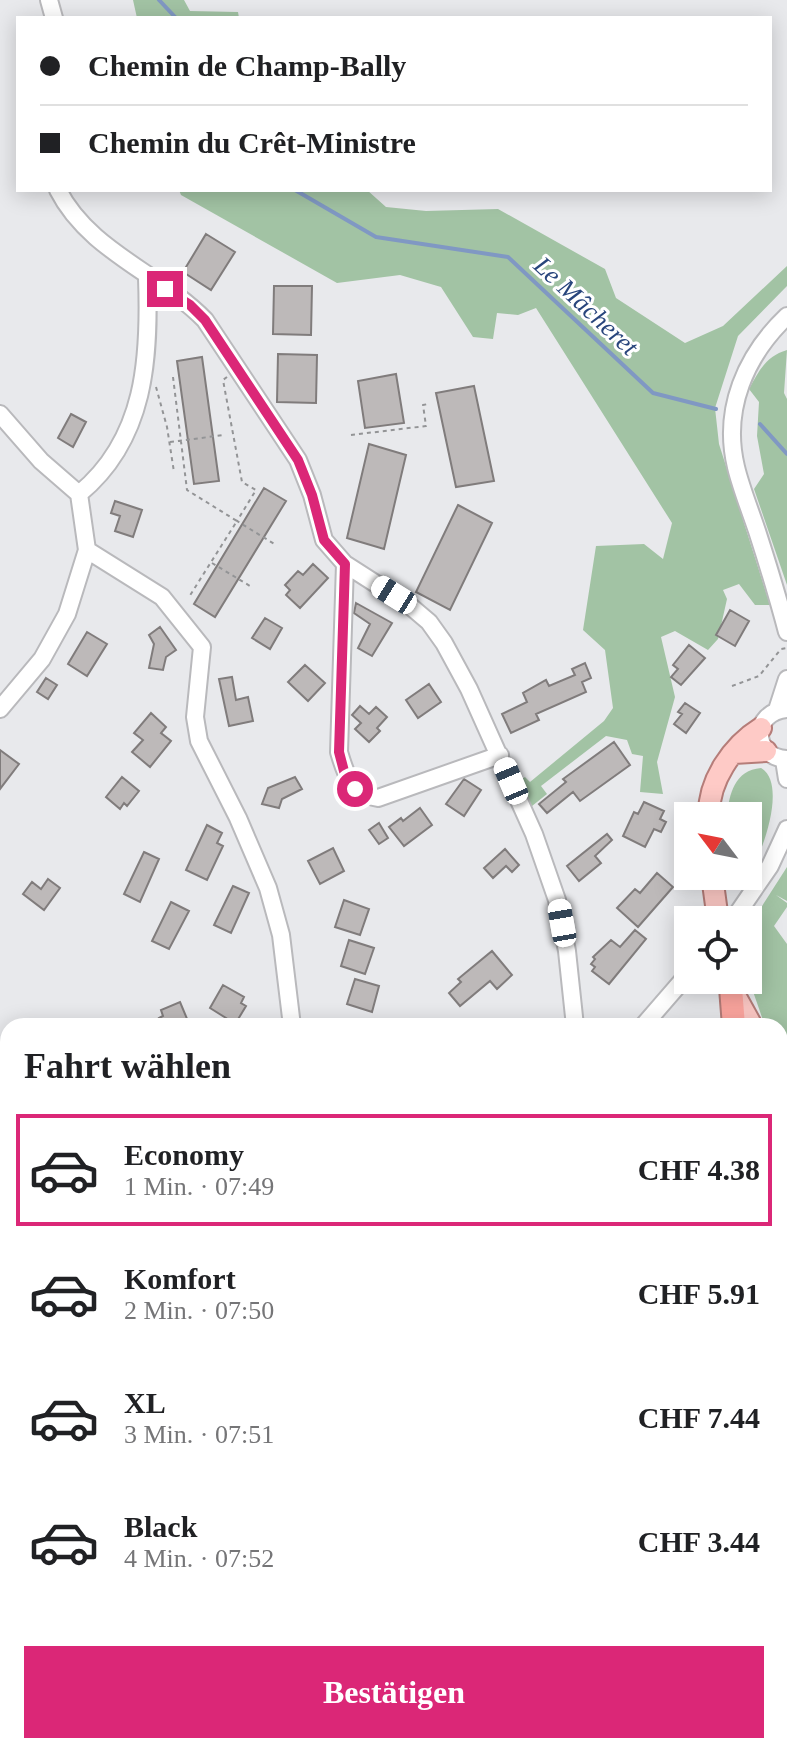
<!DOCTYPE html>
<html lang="de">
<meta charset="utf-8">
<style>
:root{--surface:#fff;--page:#f6f6f6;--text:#202124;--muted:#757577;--line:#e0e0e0;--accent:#db2777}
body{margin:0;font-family:Georgia,serif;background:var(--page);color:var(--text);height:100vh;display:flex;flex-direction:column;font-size:30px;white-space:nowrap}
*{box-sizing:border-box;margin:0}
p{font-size:26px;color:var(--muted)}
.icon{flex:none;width:44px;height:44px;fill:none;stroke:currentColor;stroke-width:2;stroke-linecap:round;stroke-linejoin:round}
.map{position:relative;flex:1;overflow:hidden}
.sheet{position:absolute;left:0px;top:1018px;width:788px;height:736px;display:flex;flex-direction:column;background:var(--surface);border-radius:24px 24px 0 0;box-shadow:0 4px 20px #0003}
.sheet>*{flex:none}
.top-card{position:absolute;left:16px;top:16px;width:756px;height:176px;border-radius:0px;box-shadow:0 4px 20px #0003;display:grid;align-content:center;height:176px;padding:0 24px;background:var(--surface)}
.needle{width:52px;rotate:302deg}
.fabs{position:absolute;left:674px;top:802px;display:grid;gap:16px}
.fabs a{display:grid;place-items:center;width:88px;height:88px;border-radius:0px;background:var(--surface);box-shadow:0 4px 20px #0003;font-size:40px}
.end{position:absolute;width:36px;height:36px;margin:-18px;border:10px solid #db2777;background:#fff;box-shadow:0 0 0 4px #fff}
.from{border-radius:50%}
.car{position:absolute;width:24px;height:48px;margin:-24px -12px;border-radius:10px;box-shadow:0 0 6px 2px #0007;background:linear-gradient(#fff 24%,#345 0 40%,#fff 0 76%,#345 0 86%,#fff 0)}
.top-card b{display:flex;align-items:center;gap:28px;height:76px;font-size:30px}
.top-card b+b{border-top:2px solid var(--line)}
.top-card i{width:20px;height:20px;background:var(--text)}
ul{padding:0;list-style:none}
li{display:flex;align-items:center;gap:24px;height:112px;margin:0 16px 12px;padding:0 8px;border:4px solid transparent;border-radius:0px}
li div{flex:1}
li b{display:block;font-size:30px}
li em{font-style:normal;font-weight:700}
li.current{border-color:var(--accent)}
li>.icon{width:72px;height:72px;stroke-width:1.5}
h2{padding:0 24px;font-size:36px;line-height:96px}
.button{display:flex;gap:16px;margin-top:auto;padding:16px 24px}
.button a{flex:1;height:92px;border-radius:0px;background:var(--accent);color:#fff;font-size:32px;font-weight:700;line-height:92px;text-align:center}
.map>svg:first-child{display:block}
</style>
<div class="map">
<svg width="787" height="1754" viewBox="0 0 787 1754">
<rect width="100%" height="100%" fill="#e8e9ec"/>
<path fill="#a2c3a4" d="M133,0H184L190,11L238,12L239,18H137Z
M179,190H367L386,207L426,211L498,209L605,269L616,298L685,343L723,326L787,266V286L738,336L715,408L719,444L770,605H755L739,584L723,590L727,599L718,639L708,650L675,631L661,637L675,697L657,762L663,794L640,792L643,756L632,754L627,740L606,736L541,786L547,794L532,806L517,782L525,777L530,782L604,721L613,708L605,650L583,630L596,546L644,544L663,559L672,523L536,308L518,315L497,313L493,339L473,337L441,287L400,275L337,283L181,195Z
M787,350L784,393L787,399V585L754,489L764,474L757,436L759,402L749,389C759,371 766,356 787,350Z
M761,768C787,783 764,851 748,876V816H727C729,794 735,770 761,768Z
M787,867V901L776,895L787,903V907L774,926L787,944V1040L780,1037V1026H765L748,977V928Z
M787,1187V1268L780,1271V1195Z
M8,1575V1619L0,1621V1578Z
M61,1746H100L99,1754H68Z"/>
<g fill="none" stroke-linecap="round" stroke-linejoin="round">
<path stroke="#8098c3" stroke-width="4" d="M159,0L176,18
M295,190L376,237L508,257L653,393L716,409
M760,424L787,454"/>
</g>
<path fill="#bdb9b9" stroke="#807c7c" stroke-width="2" d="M206,234L235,252L211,290L183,272Z
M274,286H312L311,335L273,334Z
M278,354L317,355L316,403L277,402Z
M202,357L219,481L194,484L177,361Z
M396,374L404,423L365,428L358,381Z
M474,386L494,481L456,487L436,393Z
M71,414L86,422L73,447L58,438Z
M369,444L406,455L384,549L347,538Z
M264,488L286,501L215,617L194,604Z
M115,501L142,510L133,537L115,531L120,516L111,513Z
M458,505L492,523L450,610L416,592Z
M313,564L328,578L300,608L286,595L290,590L285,585L298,571L303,575Z
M356,603L392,623L372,656L358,648L370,624L354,613Z
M730,610L749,621L735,646L716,635Z
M265,618L282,628L270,649L252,638Z
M160,627L176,650L166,657L163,670L149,668L154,644L149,635Z
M87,632L107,644L87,676L68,664Z
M689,645L705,658L681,685L671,677L678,669L673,665Z
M585,663L591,678L582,682L586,692L536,714L539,720L511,733L502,714L527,702L523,693L546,680L549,686L575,675L572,669Z
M305,665L325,683L308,701L288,682Z
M232,677L236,700L248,697L253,721L229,726L219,679Z
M46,678L57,685L48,699L37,692Z
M429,684L441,702L418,718L406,700Z
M685,703L700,713L686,733L674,724L682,714L678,712Z
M360,706L369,714L376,707L387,717L377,728L380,731L369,742L355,729L361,723L352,715Z
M151,713L166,727L161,733L171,741L150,767L132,752L143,740L134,733Z
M614,742L630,765L580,801L573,792L547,813L539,804L566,782L563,779Z
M0,750L19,764L0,789Z
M122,777L139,791L127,806L124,803L120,809L106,797Z
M295,777L302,789L282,799L279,808L262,804L268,788Z
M464,779L481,790L464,816L446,804Z
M644,802L664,811L660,819L666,822L661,832L654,829L645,847L623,836L634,812L638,814Z
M420,808L432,825L404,846L389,827L401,818L403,821Z
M379,823L388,838L379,844L369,830Z
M207,825L222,833L217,843L223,846L207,880L186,870Z
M607,834L612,840L595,856L601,863L579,881L567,866Z
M333,848L344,871L320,884L308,861Z
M505,849L519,865L512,872L506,866L493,878L484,868Z
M144,852L159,859L140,902L124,894Z
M657,873L673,887L638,927L617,908L635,889L640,893Z
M48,879L60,888L44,910L23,894L32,882L41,889Z
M233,886L249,893L231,933L214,925Z
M344,900L369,909L360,935L335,927Z
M171,902L189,911L169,949L152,941Z
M635,930L646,939L609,984L592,971L595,967L591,964L595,959L593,957L611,940L620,947Z
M349,940L374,948L365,974L341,966Z
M492,951L512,975L497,989L490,981L460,1006L449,993L461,982L458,979Z
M355,979L379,986L372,1012L347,1004Z
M223,985L244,997L241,1003L246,1006L234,1026L223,1022L226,1018L210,1008Z
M180,1002L190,1026H163L159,1018L163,1016L161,1010Z"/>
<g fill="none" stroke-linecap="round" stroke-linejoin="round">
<g stroke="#b9b9bc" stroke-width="20">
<path id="minor" d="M49,0L54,18
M58,190C89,251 159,273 205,320L298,460L312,495L324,540L345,564L409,605L429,622L444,643L469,689L534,834L557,900L567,951L575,1026
M787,316C746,355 722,409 736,467C741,488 750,510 757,531C768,565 778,598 787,632
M0,414L41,461L79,494
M87,550L162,597L202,647L195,717L199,741L238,818L268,888L281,935L292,1026
M345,564L339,752C346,776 351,793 378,798L500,755
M0,709L42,659L67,614L87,550L79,494C146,439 150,357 147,278
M787,709C751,712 751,757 787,759
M777,710L787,679
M784,760L787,779
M733,920L770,866L787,829
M643,1026L688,974
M0,1100L8,1096
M0,1177H8
M780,1470L787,1465
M780,1554L787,1576
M0,1560L8,1557
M784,1725C775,1696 784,1664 787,1634
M44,1746L56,1754
M104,1746V1754
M314,1746L317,1754
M752,1754L760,1746"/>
</g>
<g stroke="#b57d79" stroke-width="24">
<path id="major" d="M734,753L766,751
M709,816C708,781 732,746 761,728
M712,876L718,920
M731,988L752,1026
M780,1094L787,1108"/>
</g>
<g stroke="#b57d79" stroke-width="26">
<path id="highway" d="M731,988L734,1026
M780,1140L787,1133
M780,1174L787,1167
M780,1280L787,1276
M0,1690L8,1687
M0,1720L8,1716"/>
</g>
<path stroke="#939496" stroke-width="2" stroke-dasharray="4 4" stroke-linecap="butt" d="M173,377L187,490L237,521L189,597
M227,377L223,380L242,482L256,490L237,521L276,545
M156,387L167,427L174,472
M351,435L426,426L423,405L428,404
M170,442L224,435
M212,563L250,586
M732,686L759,676L781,649L787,648
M777,1746L783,1754"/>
<use href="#minor" stroke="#fff" stroke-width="16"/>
<use href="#major" stroke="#fecac6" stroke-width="20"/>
<use href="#highway" stroke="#fea7a0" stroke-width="22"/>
</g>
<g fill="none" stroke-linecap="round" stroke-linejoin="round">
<path stroke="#db2777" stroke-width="10" d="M165,289L190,305L205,320L298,460L312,495L324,540L345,564L339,752L345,775L355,789"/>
</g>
<g text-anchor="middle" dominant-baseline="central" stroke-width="6" stroke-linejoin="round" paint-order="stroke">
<g font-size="26" font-style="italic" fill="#28457c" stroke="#fff">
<text transform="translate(586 306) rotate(43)">Le Mâcheret</text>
</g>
</g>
</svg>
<div class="fabs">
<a><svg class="needle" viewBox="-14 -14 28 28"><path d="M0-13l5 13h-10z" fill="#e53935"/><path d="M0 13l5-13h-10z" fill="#757577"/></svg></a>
<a><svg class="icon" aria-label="locate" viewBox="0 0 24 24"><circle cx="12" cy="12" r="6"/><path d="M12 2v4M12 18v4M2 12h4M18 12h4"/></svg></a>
</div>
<i class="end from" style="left:355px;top:789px"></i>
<i class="end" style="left:165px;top:289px"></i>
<i class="car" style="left:394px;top:595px;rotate:302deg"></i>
<i class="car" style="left:511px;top:781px;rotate:337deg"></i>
<i class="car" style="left:562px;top:923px;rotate:350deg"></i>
<div class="top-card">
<b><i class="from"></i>Chemin de Champ-Bally</b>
<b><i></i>Chemin du Crêt-Ministre</b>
</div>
<section class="sheet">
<h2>Fahrt wählen</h2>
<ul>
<li class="current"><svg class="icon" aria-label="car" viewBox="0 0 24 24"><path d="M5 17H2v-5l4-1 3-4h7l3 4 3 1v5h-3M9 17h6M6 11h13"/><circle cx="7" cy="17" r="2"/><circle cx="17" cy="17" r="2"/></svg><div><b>Economy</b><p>1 Min. · 07:49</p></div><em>CHF 4.38</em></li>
<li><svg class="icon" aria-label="car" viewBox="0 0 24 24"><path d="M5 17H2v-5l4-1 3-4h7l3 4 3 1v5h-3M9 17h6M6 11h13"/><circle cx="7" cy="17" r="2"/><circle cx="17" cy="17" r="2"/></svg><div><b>Komfort</b><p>2 Min. · 07:50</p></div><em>CHF 5.91</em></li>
<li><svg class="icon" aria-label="car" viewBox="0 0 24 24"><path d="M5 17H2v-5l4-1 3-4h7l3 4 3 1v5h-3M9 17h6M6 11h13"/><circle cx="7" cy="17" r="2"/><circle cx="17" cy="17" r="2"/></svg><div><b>XL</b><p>3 Min. · 07:51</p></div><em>CHF 7.44</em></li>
<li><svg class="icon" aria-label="car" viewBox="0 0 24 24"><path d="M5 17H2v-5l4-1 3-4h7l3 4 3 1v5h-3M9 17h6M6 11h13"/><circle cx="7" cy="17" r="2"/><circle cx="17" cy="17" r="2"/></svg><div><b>Black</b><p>4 Min. · 07:52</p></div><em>CHF 3.44</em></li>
</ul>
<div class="button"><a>Bestätigen</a></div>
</section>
</div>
